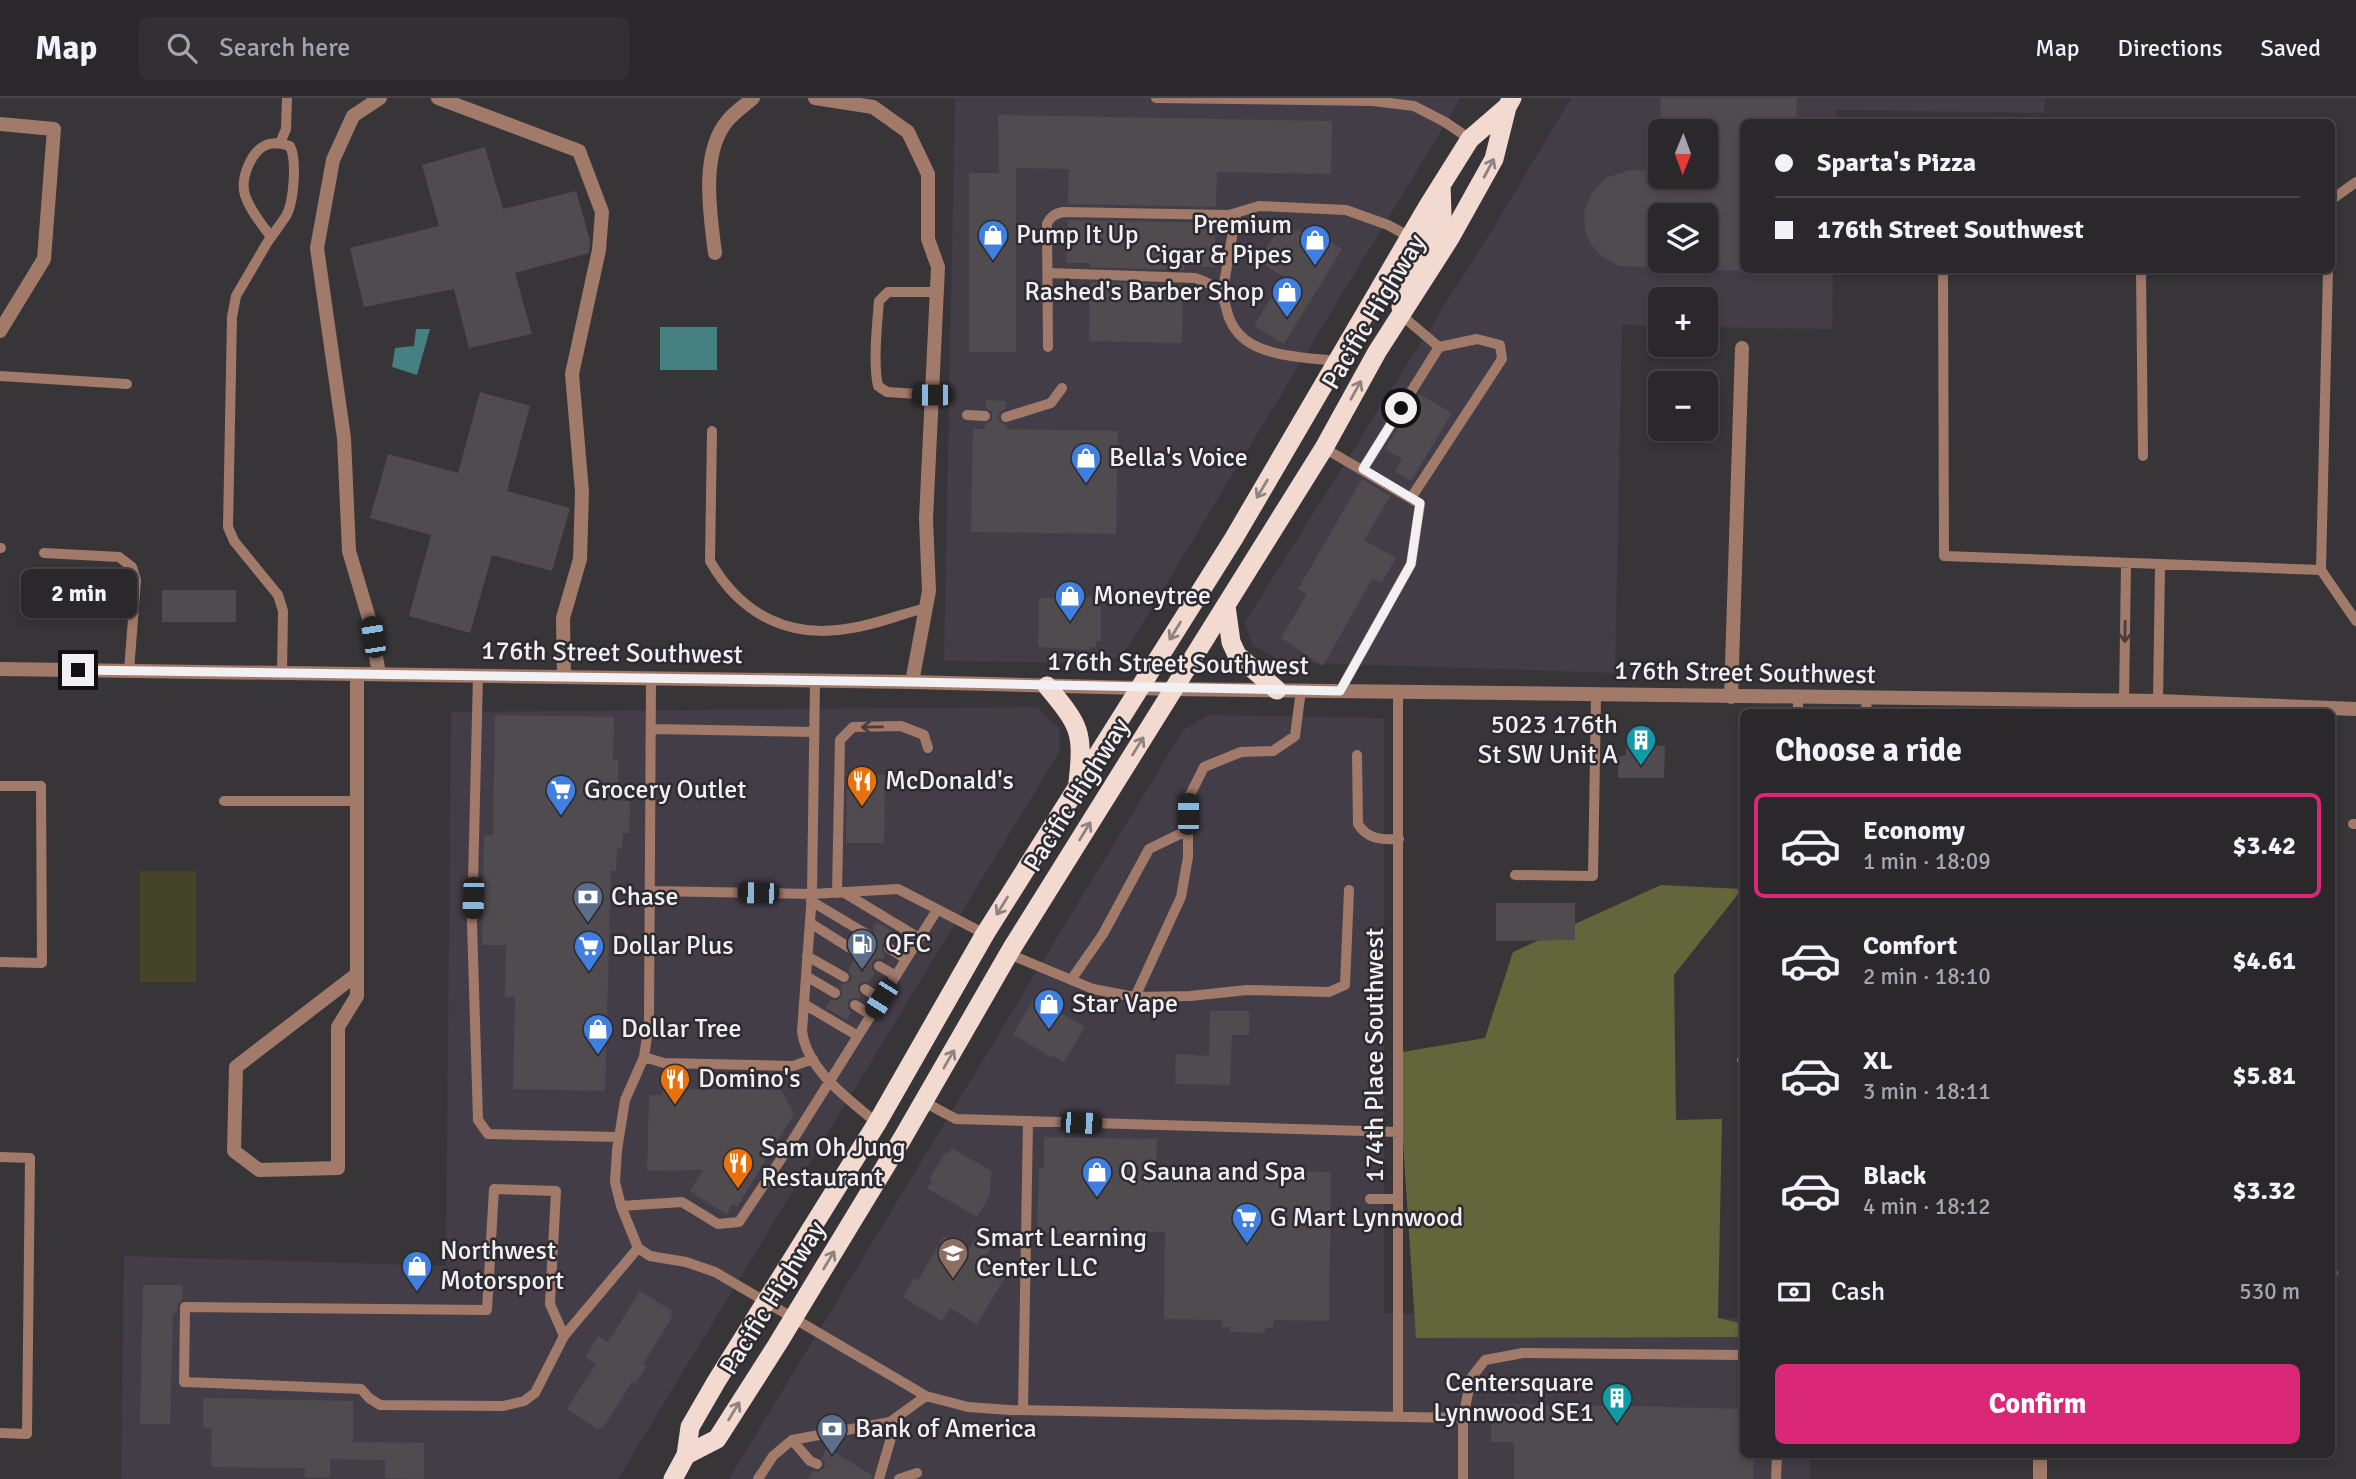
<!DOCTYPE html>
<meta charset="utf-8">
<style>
:root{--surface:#2a282b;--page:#323033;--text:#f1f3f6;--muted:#a5a6a9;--line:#464447;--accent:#db2777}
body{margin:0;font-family:Signika,sans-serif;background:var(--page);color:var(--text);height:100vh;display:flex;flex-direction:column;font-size:26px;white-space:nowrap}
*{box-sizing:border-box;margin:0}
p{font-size:23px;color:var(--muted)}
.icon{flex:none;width:38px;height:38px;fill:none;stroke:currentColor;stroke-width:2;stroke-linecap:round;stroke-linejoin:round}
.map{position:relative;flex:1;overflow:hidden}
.sheet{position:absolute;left:1740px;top:611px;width:595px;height:749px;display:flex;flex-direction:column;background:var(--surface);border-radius:10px;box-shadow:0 4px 10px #0003,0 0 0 2px var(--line)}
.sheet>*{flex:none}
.top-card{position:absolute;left:1740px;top:21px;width:595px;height:154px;border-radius:10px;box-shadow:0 4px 10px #0003,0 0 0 2px var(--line);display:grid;align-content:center;height:154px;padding:0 35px;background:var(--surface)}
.needle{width:46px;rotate:181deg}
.tools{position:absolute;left:1648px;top:21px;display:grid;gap:14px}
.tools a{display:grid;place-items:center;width:70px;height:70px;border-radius:10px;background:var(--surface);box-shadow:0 4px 10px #0003,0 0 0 2px var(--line);font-size:35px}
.end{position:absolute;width:32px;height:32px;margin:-16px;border:9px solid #f2f0f3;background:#111;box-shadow:0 0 0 4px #111}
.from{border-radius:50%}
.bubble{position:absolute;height:49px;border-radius:10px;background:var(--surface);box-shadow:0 4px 10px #0003,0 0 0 2px var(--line);font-size:23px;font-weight:800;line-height:49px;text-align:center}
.car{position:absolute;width:21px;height:42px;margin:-21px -10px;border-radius:9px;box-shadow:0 0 5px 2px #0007;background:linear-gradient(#222 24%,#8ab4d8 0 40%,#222 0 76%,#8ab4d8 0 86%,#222 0)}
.top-card b{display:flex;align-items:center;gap:24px;height:66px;font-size:26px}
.top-card b+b{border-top:2px solid var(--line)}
.top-card i{width:18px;height:18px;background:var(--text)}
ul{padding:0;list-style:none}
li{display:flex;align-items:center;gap:21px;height:105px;margin:0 14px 10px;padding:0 21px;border:4px solid transparent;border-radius:10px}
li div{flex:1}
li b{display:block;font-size:26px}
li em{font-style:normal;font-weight:800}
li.on{border-color:var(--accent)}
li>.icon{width:63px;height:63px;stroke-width:1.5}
h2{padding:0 35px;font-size:32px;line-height:84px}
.pay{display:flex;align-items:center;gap:18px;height:77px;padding:0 35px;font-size:26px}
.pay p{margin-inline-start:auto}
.action{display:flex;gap:14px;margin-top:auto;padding:14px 35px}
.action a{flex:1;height:80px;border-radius:10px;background:var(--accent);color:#fff;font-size:28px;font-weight:800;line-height:80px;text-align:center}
header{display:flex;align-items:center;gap:42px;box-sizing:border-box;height:98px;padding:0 35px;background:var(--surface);border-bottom:2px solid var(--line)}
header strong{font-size:33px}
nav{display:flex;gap:38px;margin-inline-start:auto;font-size:24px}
.search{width:490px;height:63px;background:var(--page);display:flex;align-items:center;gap:18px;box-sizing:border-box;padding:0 24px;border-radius:10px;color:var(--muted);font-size:26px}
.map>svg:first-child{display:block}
</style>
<header>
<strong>Map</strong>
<div class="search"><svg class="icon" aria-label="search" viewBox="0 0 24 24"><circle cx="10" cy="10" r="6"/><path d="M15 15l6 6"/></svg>Search here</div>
<nav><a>Map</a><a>Directions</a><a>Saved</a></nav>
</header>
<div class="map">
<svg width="2356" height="1381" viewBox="0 0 2356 1381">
<rect width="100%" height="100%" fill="#383539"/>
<path fill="#433d47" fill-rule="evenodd" d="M955,0H1461L1128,549L1117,559L1110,562L1099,565L944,563Z
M1571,0H2045L2044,15L1836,12L1835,24H1743V172H1833L1832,231L1706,229V201H1661V228L1622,227L1615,575L1283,564L1252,547L1245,524L1495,127ZM1661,33H1706V79H1661ZM1661,117H1706V163H1661Z
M1037,609L1059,630V654L618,1381H121L124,1158L446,1168L451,614Z
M1209,617L1384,620V1215L1743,1220V1356H1810V1381H729L1183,632Z"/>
<path fill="#444528" d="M140,773H196V884H140Z"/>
<path fill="#63653a" d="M1661,787L1742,791L1674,877L1676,1022L1722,1021L1718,1220L1743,1226V1239L1416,1240L1397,955L1485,940L1513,854Z"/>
<path fill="#458181" d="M660,229H717V272H660Z
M416,231H430L417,277L392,269L395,250L414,248Z"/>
<path fill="#504b4f" d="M1661,0H1797L1796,24H1743V173L1706,172V117H1661V170L1619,168L1600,157L1590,145L1585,131L1584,114L1591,96L1606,80L1630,72L1661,73V79H1706V33H1660Z
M998,17L1332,23L1331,76L1217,74L1216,109L1068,106L1069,71L1016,70V254H969V75H999Z
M485,49L503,111L576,93L590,142L589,155L515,175L532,236L469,250L454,191L364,209L350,150L439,128L422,67Z
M1068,122L1215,125V169L1184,168V172L1090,169V165H1066Z
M1278,132L1313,133L1342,151L1284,246L1254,228L1284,179L1258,163Z
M1090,184L1183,187L1182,245L1089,243Z
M480,294L530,308L507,393L570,410L552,473L492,457L470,535L409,518L431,437L370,420L388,356L458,375Z
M1419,296L1452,315L1411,383L1395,374L1402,361L1385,351Z
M986,302L1006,303V311L1001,313L998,318L1000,324L1006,327V331L1118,333L1116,436L971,434L973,331H985V326L992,322V314L986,310Z
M1362,381L1390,398L1364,442L1396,460L1381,485L1372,481L1323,568L1281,540L1307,496L1298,491Z
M162,492H236V524H162Z
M1070,498L1092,499V502H1096V508H1101V543H1096V549H1090V552L1038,549L1039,500H1070Z
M495,617L614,619L613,662H618V685H622L621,703H630L629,735H623L622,750H617L616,773H611L605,993L513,991L515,899H505L506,847H482L484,737H493Z
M1665,648L1664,680H1618V659L1626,657V649Z
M847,677H885L884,745H846Z
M1496,805H1575V842L1496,843Z
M877,824L897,836L893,843H886L882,846V853L885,857L883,861H876L872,865V871L875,875L869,884H862L858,887V894L861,898L859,901L852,900L848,903V910L851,914L847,922L826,910L831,902H838L842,898V892L839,888L850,883L852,878L848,872L854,862H861L865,859V852L862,848L865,844H871L875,840L873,831Z
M1035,899L1085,929L1064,964L1054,958L1052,960L1013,936Z
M1210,913H1249V937H1232L1230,987L1175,986L1176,956L1209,958Z
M663,991L781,992L794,1016L737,1109L732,1106L727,1117L690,1093L703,1072L647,1073L649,997H662Z
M1044,1039L1157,1041L1156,1070L1331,1074L1329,1223L1273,1222V1229L1265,1230V1235L1230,1234V1229H1222V1222L1164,1221L1165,1134L1105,1133V1136L1037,1135L1039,1070H1044Z
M952,1050L991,1073L990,1097L977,1119L927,1090L932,1083L929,1081L945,1055L948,1056Z
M944,1138L968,1153L975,1141L991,1150L986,1159L1009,1173L977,1226L950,1210L942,1223L903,1199L914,1180L918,1182Z
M143,1187H183L182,1202L178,1206L177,1215H173L170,1326H140Z
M640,1193L672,1213L670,1216L673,1218L643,1266L647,1268L635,1286L632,1284L603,1330L600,1329L598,1332L567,1311L596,1266L585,1259L598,1238L608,1244Z
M1628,1291L1631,1308L1743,1311V1356H1754L1753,1381H1514V1344H1491V1306L1611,1308L1616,1296Z
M203,1300L353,1303V1344L424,1345V1381L385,1380V1362L330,1361V1380L305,1379V1370L211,1369L212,1330L203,1329Z
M827,1350L872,1377L871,1381H808L813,1373L819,1374L824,1370L825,1364L821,1360Z"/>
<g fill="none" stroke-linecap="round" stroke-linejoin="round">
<path stroke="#a17a6a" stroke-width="10" d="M1156,0L1373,3L1414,8L1445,24L1470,41
M280,45L286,31L287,0
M2331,102L2356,84
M271,139C262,126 250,113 245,97C240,81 251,51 269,46C276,44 283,46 290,48C297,62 294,104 286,118C280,127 273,136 267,145L236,198L232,219L228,429L234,443L278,497L283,513L282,575
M1943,172L1944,458L2321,472L2328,172
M2141,172L2143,358
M1048,175L1195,180C1237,193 1217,212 1239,236C1259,259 1309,260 1337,263
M1222,197L1236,116
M1400,216L1439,249
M1048,249L1047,126C1050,119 1054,116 1063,114L1229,117L1259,108L1346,112L1388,127L1410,139
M0,278L127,286
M932,297L887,294L878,288C873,265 877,227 879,203L888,194H937
M967,317L985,318
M1006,319L1051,305L1062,290
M712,333L710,463C741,517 790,542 852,530C877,526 901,516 926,510
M1324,350L1420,406L1411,466L1340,593
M1363,371L1439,249L1477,241L1500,247L1502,261L1411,400
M0,450H1
M44,455L119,459L132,469L136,482L129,573
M2321,472L2356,523
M478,577L472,825L478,1022L488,1036L619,1039
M651,580L649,924L644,959L625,1002L617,1052L615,1084L621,1108L638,1150L650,1158L686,1164L715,1174L926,1298L968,1309L1010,1312L1463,1320
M815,583L812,796L802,933C807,972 848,1001 877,1025
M1301,592L1295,638L1273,653L1241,654L1204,669L1188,701V759L1181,799L1135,899L1190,898L1247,892L1329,894L1345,887L1349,792
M2124,603L2126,466
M2158,603L2160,468
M1798,614V600
M1866,614L1867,601
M651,631L814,634
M1357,657L1358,726C1367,741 1381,742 1399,741
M0,688H41L42,865L0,864
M224,703H357
M2353,726H2356
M1515,777L1593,778L1596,597
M651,793L812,796L898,791L985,836
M843,794L919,840
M837,795L840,642L853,629L901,628L924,637L928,650
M811,803L868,837
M810,825L858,855
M889,850L906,861
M1009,856L1093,891L1135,899
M807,858L844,879
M879,868L896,878
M806,878L835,895
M1071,882L1103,836L1149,751L1188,732
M865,891L881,901
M804,906L858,938
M855,907L871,917
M644,959L664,965L793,968L813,961
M1742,962H1743
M924,1004L956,1021L1398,1034
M0,1059L30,1060L27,1336L0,1335
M1370,1101H1398
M621,1108L682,1104L718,1126L739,1124L779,1064L937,812
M2331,1175H2333
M564,1238L550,1206L556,1093L494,1091L487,1212L185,1209L184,1284L361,1291L369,1300L380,1307L503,1308L524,1303L535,1295L564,1238L638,1150
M1023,1312L1028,1023
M1398,1319V594
M792,1342L810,1363L817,1366
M758,1381L773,1358L792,1342L890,1324L926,1298
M879,1381L891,1340L890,1324
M899,1381L917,1375
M1463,1381V1320L1471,1280L1485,1262L1523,1255L1743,1257
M1776,1381L1777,1356"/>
<path stroke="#a17a6a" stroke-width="14" d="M438,0L579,53L602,114L599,152L572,276L582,394L580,461L563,520L564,579
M815,0L873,9L908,34L928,76V141L938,169L926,421L929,493L912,584
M0,26L54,31L44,161L0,233
M715,155C710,116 700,54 728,22C735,14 745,7 753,0
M357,576V898L338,929V1070L259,1072L234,1053L236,969L357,876
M379,576L370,524L349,453L344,340L317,150L333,62L353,18L380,0
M1731,599L1742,250"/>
<path stroke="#a17a6a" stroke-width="14" d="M0,571L912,584L1174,591L2158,603L2356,611
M2040,1381V1356"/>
<path stroke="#f3dad1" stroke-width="19" d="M1401,209L1406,180L1442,116L1441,87
M1226,508L1231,544L1237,557L1277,592
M1047,588C1079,627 1084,632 1078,684
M686,1357L717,1341L777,1247L902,1041L1012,850L1324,350L1377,254L1450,140L1494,61L1507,9
M673,1381L686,1357L690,1329L716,1284L877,1025L985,836L1234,440L1428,108L1470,41L1507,9L1512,0"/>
</g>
<defs><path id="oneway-shaft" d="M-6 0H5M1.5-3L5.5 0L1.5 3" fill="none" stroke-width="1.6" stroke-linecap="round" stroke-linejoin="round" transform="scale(1.75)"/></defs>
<g stroke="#908280">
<use href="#oneway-shaft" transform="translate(1489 70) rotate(-62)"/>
<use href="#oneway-shaft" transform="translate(1356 292) rotate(-61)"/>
<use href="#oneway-shaft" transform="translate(1262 391) rotate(121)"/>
<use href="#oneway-shaft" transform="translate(1175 533) rotate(122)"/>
<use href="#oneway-shaft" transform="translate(1138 648) rotate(-58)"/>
<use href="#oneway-shaft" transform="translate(1085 733) rotate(-59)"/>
<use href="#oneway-shaft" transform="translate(1002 808) rotate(122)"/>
<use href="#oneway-shaft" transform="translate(949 961) rotate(-60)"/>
<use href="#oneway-shaft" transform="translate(829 1162) rotate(-59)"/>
<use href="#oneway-shaft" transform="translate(734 1313) rotate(-59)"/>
</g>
<g stroke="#4a3f3e">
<use href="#oneway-shaft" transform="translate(2125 534) rotate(91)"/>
<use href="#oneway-shaft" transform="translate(872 629) rotate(179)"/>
</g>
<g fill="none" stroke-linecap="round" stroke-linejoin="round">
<path stroke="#f2f0f3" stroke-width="9" d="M78,572L912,584L1340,593L1411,466L1420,405L1363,371L1401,310"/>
</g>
<defs>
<g id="shop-pin" transform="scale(1.575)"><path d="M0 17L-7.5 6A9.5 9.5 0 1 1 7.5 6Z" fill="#3f7fe0" stroke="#2d2b2f"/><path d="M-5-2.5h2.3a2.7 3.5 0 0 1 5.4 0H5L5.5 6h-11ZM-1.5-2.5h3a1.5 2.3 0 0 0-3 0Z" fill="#fff"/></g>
<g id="building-pin" transform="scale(1.575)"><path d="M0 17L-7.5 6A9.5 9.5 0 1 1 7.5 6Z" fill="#0f9aa8" stroke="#2d2b2f"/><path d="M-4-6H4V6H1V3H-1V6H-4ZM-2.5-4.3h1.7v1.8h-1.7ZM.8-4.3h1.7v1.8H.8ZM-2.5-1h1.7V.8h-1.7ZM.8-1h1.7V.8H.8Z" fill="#fff"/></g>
<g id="restaurant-pin" transform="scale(1.575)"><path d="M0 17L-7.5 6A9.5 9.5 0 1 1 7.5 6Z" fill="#e8710a" stroke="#2d2b2f"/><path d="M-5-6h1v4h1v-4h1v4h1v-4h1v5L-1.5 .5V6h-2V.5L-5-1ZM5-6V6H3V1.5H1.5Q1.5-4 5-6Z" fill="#fff"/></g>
<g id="supermarket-pin" transform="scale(1.575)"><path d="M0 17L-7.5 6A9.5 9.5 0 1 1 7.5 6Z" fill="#3f7fe0" stroke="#2d2b2f"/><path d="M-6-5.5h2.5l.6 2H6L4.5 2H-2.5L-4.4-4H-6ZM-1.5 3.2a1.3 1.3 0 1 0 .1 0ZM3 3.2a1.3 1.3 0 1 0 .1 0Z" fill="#fff"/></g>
<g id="bank-pin" transform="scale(1.575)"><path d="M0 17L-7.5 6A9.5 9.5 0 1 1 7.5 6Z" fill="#5c6f8a" stroke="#2d2b2f"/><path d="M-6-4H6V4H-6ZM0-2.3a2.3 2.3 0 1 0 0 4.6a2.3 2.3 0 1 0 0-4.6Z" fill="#fff"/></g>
<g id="fuel-pin" transform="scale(1.575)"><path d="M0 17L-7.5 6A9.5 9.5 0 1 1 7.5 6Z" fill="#5c6f8a" stroke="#2d2b2f"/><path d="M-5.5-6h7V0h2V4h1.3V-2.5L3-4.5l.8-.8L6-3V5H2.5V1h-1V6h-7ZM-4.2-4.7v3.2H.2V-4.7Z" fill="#fff"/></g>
<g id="school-pin" transform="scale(1.575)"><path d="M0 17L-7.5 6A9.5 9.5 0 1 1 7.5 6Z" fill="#8d6e63" stroke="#2d2b2f"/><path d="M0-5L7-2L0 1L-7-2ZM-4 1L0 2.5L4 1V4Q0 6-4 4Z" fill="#fff"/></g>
</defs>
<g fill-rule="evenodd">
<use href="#shop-pin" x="993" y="137"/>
<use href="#shop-pin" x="1315" y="142"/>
<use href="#shop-pin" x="1287" y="194"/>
<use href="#shop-pin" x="1086" y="360"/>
<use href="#shop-pin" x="1070" y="498"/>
<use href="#building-pin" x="1641" y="642"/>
<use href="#restaurant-pin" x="862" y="683"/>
<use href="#supermarket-pin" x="561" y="692"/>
<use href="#bank-pin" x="588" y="799"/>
<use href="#fuel-pin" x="862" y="846"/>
<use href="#supermarket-pin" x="589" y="848"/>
<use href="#shop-pin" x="1049" y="906"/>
<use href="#shop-pin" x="598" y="931"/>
<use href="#restaurant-pin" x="675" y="981"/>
<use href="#restaurant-pin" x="738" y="1065"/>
<use href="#shop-pin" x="1097" y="1074"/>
<use href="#supermarket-pin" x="1247" y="1120"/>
<use href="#school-pin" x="953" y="1155"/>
<use href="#shop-pin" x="417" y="1168"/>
<use href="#building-pin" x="1617" y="1300"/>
<use href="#bank-pin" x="832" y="1331"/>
</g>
<g text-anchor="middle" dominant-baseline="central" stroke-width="5" stroke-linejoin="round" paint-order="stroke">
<g font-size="26" fill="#f2f0f3" stroke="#2d2b2f" text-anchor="start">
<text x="1292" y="127" text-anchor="end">Premium<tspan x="1292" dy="30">Cigar &amp; Pipes</tspan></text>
<text x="1016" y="137">Pump It Up</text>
<text x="1264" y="194" text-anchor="end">Rashed's Barber Shop</text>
<text x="1109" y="360">Bella's Voice</text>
<text x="1093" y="498">Moneytree</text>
<text x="1618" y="627" text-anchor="end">5023 176th<tspan x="1618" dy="30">St SW Unit A</tspan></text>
<text x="885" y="683">McDonald's</text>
<text x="584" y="692">Grocery Outlet</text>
<text x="611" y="799">Chase</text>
<text x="885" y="846">QFC</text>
<text x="612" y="848">Dollar Plus</text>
<text x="1072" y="906">Star Vape</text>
<text x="621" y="931">Dollar Tree</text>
<text x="698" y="981">Domino's</text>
<text x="761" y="1050">Sam Oh Jung<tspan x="761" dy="30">Restaurant</tspan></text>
<text x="1120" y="1074">Q Sauna and Spa</text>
<text x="1270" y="1120">G Mart Lynnwood</text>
<text x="976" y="1140">Smart Learning<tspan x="976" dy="30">Center LLC</tspan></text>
<text x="440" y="1153">Northwest<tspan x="440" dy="30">Motorsport</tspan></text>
<text x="1594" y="1285" text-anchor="end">Centersquare<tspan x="1594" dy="30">Lynnwood SE1</tspan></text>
<text x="855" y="1331">Bank of America</text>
</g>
<g font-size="26" fill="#f2f0f3" stroke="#2d2b2f">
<text transform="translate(1374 214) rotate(-59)">Pacific Highway</text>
<text transform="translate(612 555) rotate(1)">176th Street Southwest</text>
<text transform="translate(1178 566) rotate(1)">176th Street Southwest</text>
<text transform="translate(1745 575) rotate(1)">176th Street Southwest</text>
<text transform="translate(1077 697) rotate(-58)">Pacific Highway</text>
<text transform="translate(1375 957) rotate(-90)">174th Place Southwest</text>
<text transform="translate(773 1200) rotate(-58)">Pacific Highway</text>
</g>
</g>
</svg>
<div class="tools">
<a><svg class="needle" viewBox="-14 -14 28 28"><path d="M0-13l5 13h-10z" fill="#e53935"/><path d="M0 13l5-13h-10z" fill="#a5a6a9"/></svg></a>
<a><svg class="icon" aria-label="layers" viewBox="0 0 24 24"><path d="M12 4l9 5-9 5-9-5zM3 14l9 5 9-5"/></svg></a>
<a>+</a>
<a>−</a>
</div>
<i class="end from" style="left:1401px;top:310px"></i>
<i class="end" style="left:78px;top:572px"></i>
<div class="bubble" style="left:21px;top:471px;width:116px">2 min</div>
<i class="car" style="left:932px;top:297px;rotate:270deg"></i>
<i class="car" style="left:373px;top:539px;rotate:351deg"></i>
<i class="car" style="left:1188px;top:716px;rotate:0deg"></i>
<i class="car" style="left:758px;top:795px;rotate:271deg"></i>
<i class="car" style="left:473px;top:800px;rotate:182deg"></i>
<i class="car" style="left:881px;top:901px;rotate:212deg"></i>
<i class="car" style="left:1081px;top:1025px;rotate:92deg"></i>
<div class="top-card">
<b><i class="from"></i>Sparta's Pizza</b>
<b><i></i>176th Street Southwest</b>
</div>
<section class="sheet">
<h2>Choose a ride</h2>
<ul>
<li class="on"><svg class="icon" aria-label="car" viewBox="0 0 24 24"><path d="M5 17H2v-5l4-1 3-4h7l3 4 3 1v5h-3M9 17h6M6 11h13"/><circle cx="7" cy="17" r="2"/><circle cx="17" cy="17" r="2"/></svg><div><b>Economy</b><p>1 min · 18:09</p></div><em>$3.42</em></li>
<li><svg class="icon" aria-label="car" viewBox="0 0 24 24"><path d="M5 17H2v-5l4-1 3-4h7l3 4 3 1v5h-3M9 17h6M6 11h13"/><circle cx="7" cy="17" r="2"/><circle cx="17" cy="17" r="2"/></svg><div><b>Comfort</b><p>2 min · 18:10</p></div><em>$4.61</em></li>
<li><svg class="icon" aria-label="car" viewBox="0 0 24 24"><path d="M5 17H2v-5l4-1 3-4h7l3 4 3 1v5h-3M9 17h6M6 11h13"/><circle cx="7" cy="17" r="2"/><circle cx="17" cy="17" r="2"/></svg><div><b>XL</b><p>3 min · 18:11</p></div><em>$5.81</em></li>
<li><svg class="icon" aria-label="car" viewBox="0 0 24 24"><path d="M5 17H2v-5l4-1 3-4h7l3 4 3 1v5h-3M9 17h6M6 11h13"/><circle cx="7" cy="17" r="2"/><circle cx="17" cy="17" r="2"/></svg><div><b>Black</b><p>4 min · 18:12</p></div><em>$3.32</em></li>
</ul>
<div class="pay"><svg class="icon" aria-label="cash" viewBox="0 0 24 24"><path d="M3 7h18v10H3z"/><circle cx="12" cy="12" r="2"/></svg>Cash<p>530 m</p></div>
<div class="action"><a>Confirm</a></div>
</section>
</div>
